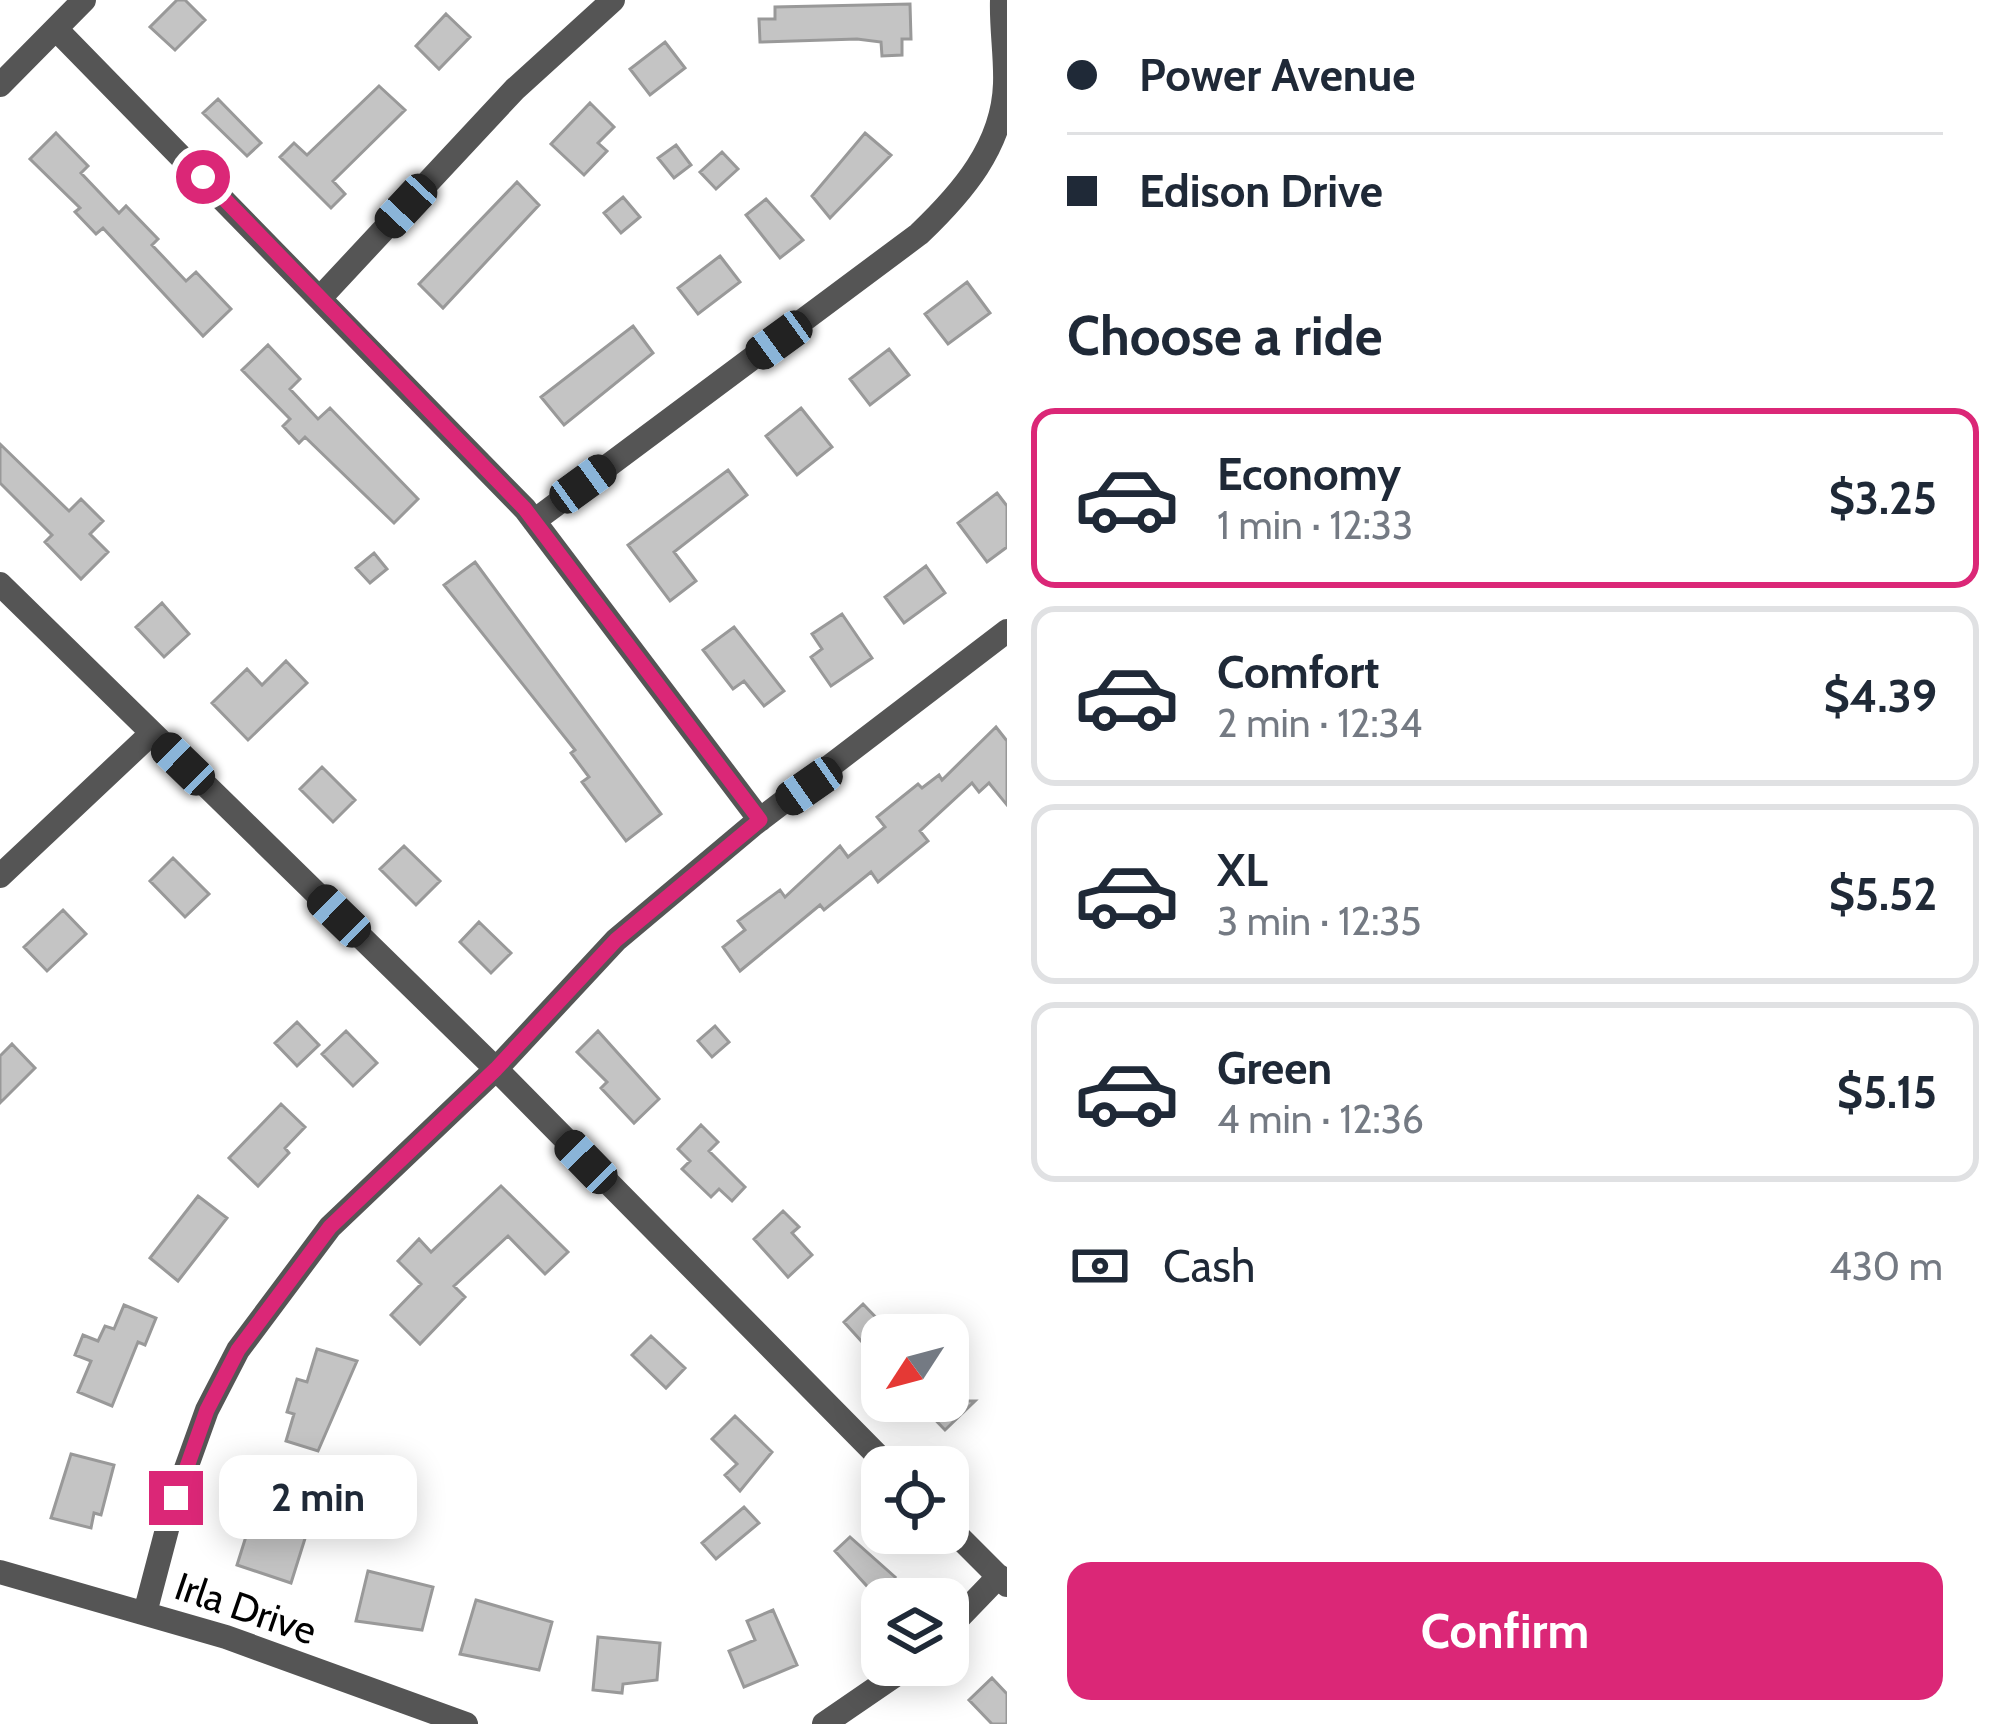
<!DOCTYPE html>
<meta charset="utf-8">
<style>
:root{--surface:#fff;--page:#f2f2f3;--text:#1f2937;--muted:#747a83;--line:#e0e1e3;--accent:#db2777}
body{margin:0;font-family:Cabin,sans-serif;background:var(--page);color:var(--text);height:100vh;display:flex;flex-direction:column;font-size:45px;white-space:nowrap}
*{box-sizing:border-box;margin:0}
p{font-size:39px;color:var(--muted)}
.icon{flex:none;width:66px;height:66px;fill:none;stroke:currentColor;stroke-width:2;stroke-linecap:round;stroke-linejoin:round}
.map{position:relative;flex:1;overflow:hidden}
.sheet{display:flex;flex-direction:column;background:var(--surface);width:996px}
.sheet>*{flex:none}
.banner{display:grid;align-content:center;height:264px;padding:0 60px;background:var(--surface)}
.needle{width:78px;rotate:234deg}
.tools{position:absolute;left:861px;top:1314px;display:grid;gap:24px}
.tools a{display:grid;place-items:center;width:108px;height:108px;border-radius:24px;background:var(--surface);box-shadow:0 6px 30px #0003;font-size:60px}
.end{position:absolute;width:54px;height:54px;margin:-27px;border:15px solid #db2777;background:#fff;box-shadow:0 0 0 6px #fff}
.from{border-radius:50%}
.bubble{position:absolute;height:84px;border-radius:24px;background:var(--surface);box-shadow:0 6px 30px #0003;font-size:39px;font-weight:800;line-height:84px;text-align:center}
.car{position:absolute;width:36px;height:72px;margin:-36px -18px;border-radius:15px;box-shadow:0 0 9px 3px #0007;background:linear-gradient(#222 24%,#8ab4d8 0 40%,#222 0 76%,#8ab4d8 0 86%,#222 0)}
.banner b{display:flex;align-items:center;gap:42px;height:114px;font-size:45px}
.banner b+b{border-top:3px solid var(--line)}
.banner i{width:30px;height:30px;background:var(--text)}
ul{padding:0;list-style:none}
li{display:flex;align-items:center;gap:36px;height:180px;margin:0 24px 18px;padding:0 36px;border:6px solid var(--line);border-radius:24px}
li div{flex:1}
li b{display:block;font-size:45px}
li em{font-style:normal;font-weight:800}
li.on{border-color:var(--accent)}
li>.icon{width:108px;height:108px;stroke-width:1.5}
h2{padding:0 60px;font-size:54px;line-height:144px}
.pay{display:flex;align-items:center;gap:30px;height:132px;padding:0 60px;font-size:45px}
.pay p{margin-inline-start:auto}
.primary-button{display:flex;gap:24px;margin-top:auto;padding:24px 60px}
.primary-button a{flex:1;height:138px;border-radius:24px;background:var(--accent);color:#fff;font-size:48px;font-weight:800;line-height:138px;text-align:center}
main{display:flex;flex:1;min-height:0}
.map>svg:first-child{display:block}
</style>
<main>
<div class="map">
<svg width="1007" height="1724" viewBox="0 0 1007 1724">
<rect width="100%" height="100%" fill="#fff"/>
<path fill="#c4c4c4" stroke="#999" stroke-width="3" d="M177,0H185L205,20L175,50L150,27Z
M910,4L911,39H902V55L882,56L881,42L857,39L760,42L759,19H775V7Z
M446,14L470,37L439,69L416,46Z
M665,42L685,68L650,95L630,69Z
M379,86L405,110L333,181L345,194L331,208L280,157L294,143L307,155Z
M218,99L261,143L247,156L203,113Z
M590,103L614,127L598,143L607,151L584,175L551,144Z
M56,133L88,166L81,173L119,213L126,206L158,239L152,245L186,281L196,272L231,309L203,336L103,228L96,234L75,212L80,208L30,159Z
M865,133L891,155L830,218L812,196Z
M676,145L691,165L674,178L658,158Z
M722,152L738,169L716,189L700,172Z
M517,182L539,205L443,308L419,284Z
M623,197L640,217L621,233L604,213Z
M766,199L803,240L780,258L746,215Z
M720,256L740,282L698,314L678,288Z
M967,282L990,313L948,344L925,314Z
M633,326L653,353L564,425L541,397Z
M268,345L300,379L290,389L318,419L330,408L418,499L394,523L305,437L299,443L283,426L290,419L242,370Z
M889,349L909,375L870,405L850,379Z
M801,408L832,447L797,475L766,436Z
M0,444L69,511L81,499L103,521L90,534L108,552L81,579L45,542L52,535L0,483Z
M728,470L747,495L674,552L696,581L670,601L628,545Z
M997,493L1007,506V547L987,562L958,523Z
M374,553L387,569L370,583L356,568Z
M475,562L661,814L626,841L582,782L589,777L571,753L575,750L444,585Z
M926,566L945,593L904,623L885,597Z
M162,603L189,634L164,657L136,627Z
M842,614L872,658L831,686L811,657L822,649L812,634Z
M734,627L784,691L764,706L744,681L733,689L703,650Z
M286,661L307,683L248,740L212,703L247,669L262,685Z
M996,727L1007,741V805L989,783L979,792L972,783L920,831L928,841L878,882L871,872L824,910L820,905L740,971L723,947L745,930L738,921L780,890L785,897L840,846L848,857L885,827L877,817L918,784L922,788L939,775L942,780Z
M322,767L355,800L333,822L300,789Z
M404,846L440,881L416,905L380,869Z
M173,858L209,894L185,917L150,881Z
M63,910L86,934L47,971L24,947Z
M479,922L511,953L491,973L460,942Z
M297,1022L319,1045L297,1066L275,1043Z
M715,1026L729,1042L712,1057L698,1041Z
M346,1031L377,1063L353,1086L322,1054Z
M598,1031L659,1099L634,1123L601,1088L607,1082L577,1052Z
M12,1044L35,1068L0,1103V1056Z
M281,1104L305,1127L285,1148L289,1153L258,1186L229,1158Z
M701,1125L718,1142L709,1151L745,1187L732,1201L719,1189L711,1197L682,1169L690,1161L678,1149Z
M501,1186L568,1252L545,1274L508,1236L454,1286L465,1297L420,1344L391,1315L421,1284L398,1261L419,1239L431,1252Z
M198,1196L227,1218L178,1281L150,1258Z
M783,1211L799,1227L792,1233L812,1255L788,1277L754,1239Z
M863,1304L892,1334L882,1335L872,1353L844,1322Z
M124,1305L156,1318L145,1345L138,1342L112,1406L78,1392L91,1361L75,1355L83,1335L98,1341L105,1326L114,1329Z
M651,1336L685,1368L666,1388L632,1355Z
M317,1349L357,1361L318,1451L286,1441L294,1414L287,1412L297,1379L307,1382Z
M917,1401H975L945,1430Z
M735,1416L772,1452L740,1491L725,1475L737,1464L712,1439Z
M71,1454L114,1465L101,1515L94,1513L91,1528L51,1518Z
M744,1507L759,1523L716,1559L702,1543Z
M254,1511L308,1529L291,1583L237,1565Z
M850,1537L895,1577L876,1596L835,1551Z
M368,1571L433,1587L422,1630L356,1621Z
M476,1600L552,1622L539,1670L460,1654Z
M773,1610L797,1665L744,1687L729,1651L755,1640L747,1621Z
M598,1637L660,1643L657,1680L623,1684L622,1693L593,1690Z
M992,1678L1007,1694V1724H992L969,1700Z"/>
<g fill="none" stroke-linecap="round" stroke-linejoin="round">
<path stroke="#555" stroke-width="24" d="M56,29L525,509L760,820
M0,85L84,0
M320,298L515,89L613,0
M534,521L919,234C962,193 1003,146 1005,84C1006,56 1001,28 1002,0
M0,584L496,1069L889,1467
M0,876L152,733
M948,1526L1007,1585
M0,1572L226,1637L466,1724
M145,1613L175,1499L207,1410L238,1350L330,1227L496,1069L616,940L753,825L1007,631
M948,1629L999,1576
M824,1724L910,1665"/>
</g>
<g fill="none" stroke-linecap="round" stroke-linejoin="round">
<path stroke="#db2777" stroke-width="15" d="M176,1498L207,1410L238,1350L330,1227L496,1069L616,940L760,820L525,509L203,177"/>
</g>
<g text-anchor="middle" dominant-baseline="central" stroke-width="9" stroke-linejoin="round" paint-order="stroke">
<g font-size="39" fill="#000" stroke="#fff">
<text transform="translate(246 1608) rotate(19)">Irla Drive</text>
</g>
</g>
</svg>
<div class="tools">
<a><svg class="needle" viewBox="-14 -14 28 28"><path d="M0-13l5 13h-10z" fill="#e53935"/><path d="M0 13l5-13h-10z" fill="#747a83"/></svg></a>
<a><svg class="icon" aria-label="locate" viewBox="0 0 24 24"><circle cx="12" cy="12" r="6"/><path d="M12 2v4M12 18v4M2 12h4M18 12h4"/></svg></a>
<a><svg class="icon" aria-label="layers" viewBox="0 0 24 24"><path d="M12 4l9 5-9 5-9-5zM3 14l9 5 9-5"/></svg></a>
</div>
<i class="end from" style="left:203px;top:177px"></i>
<i class="end" style="left:176px;top:1498px"></i>
<div class="bubble" style="left:219px;top:1455px;width:198px">2 min</div>
<i class="car" style="left:406px;top:206px;rotate:223deg"></i>
<i class="car" style="left:779px;top:340px;rotate:234deg"></i>
<i class="car" style="left:583px;top:484px;rotate:54deg"></i>
<i class="car" style="left:183px;top:764px;rotate:314deg"></i>
<i class="car" style="left:809px;top:786px;rotate:235deg"></i>
<i class="car" style="left:339px;top:916px;rotate:314deg"></i>
<i class="car" style="left:586px;top:1162px;rotate:316deg"></i>
</div>
<section class="sheet">
<div class="banner">
<b><i class="from"></i>Power Avenue</b>
<b><i></i>Edison Drive</b>
</div>
<h2>Choose a ride</h2>
<ul>
<li class="on"><svg class="icon" aria-label="car" viewBox="0 0 24 24"><path d="M5 17H2v-5l4-1 3-4h7l3 4 3 1v5h-3M9 17h6M6 11h13"/><circle cx="7" cy="17" r="2"/><circle cx="17" cy="17" r="2"/></svg><div><b>Economy</b><p>1 min · 12:33</p></div><em>$3.25</em></li>
<li><svg class="icon" aria-label="car" viewBox="0 0 24 24"><path d="M5 17H2v-5l4-1 3-4h7l3 4 3 1v5h-3M9 17h6M6 11h13"/><circle cx="7" cy="17" r="2"/><circle cx="17" cy="17" r="2"/></svg><div><b>Comfort</b><p>2 min · 12:34</p></div><em>$4.39</em></li>
<li><svg class="icon" aria-label="car" viewBox="0 0 24 24"><path d="M5 17H2v-5l4-1 3-4h7l3 4 3 1v5h-3M9 17h6M6 11h13"/><circle cx="7" cy="17" r="2"/><circle cx="17" cy="17" r="2"/></svg><div><b>XL</b><p>3 min · 12:35</p></div><em>$5.52</em></li>
<li><svg class="icon" aria-label="car" viewBox="0 0 24 24"><path d="M5 17H2v-5l4-1 3-4h7l3 4 3 1v5h-3M9 17h6M6 11h13"/><circle cx="7" cy="17" r="2"/><circle cx="17" cy="17" r="2"/></svg><div><b>Green</b><p>4 min · 12:36</p></div><em>$5.15</em></li>
</ul>
<div class="pay"><svg class="icon" aria-label="cash" viewBox="0 0 24 24"><path d="M3 7h18v10H3z"/><circle cx="12" cy="12" r="2"/></svg>Cash<p>430 m</p></div>
<div class="primary-button"><a>Confirm</a></div>
</section>
</main>
